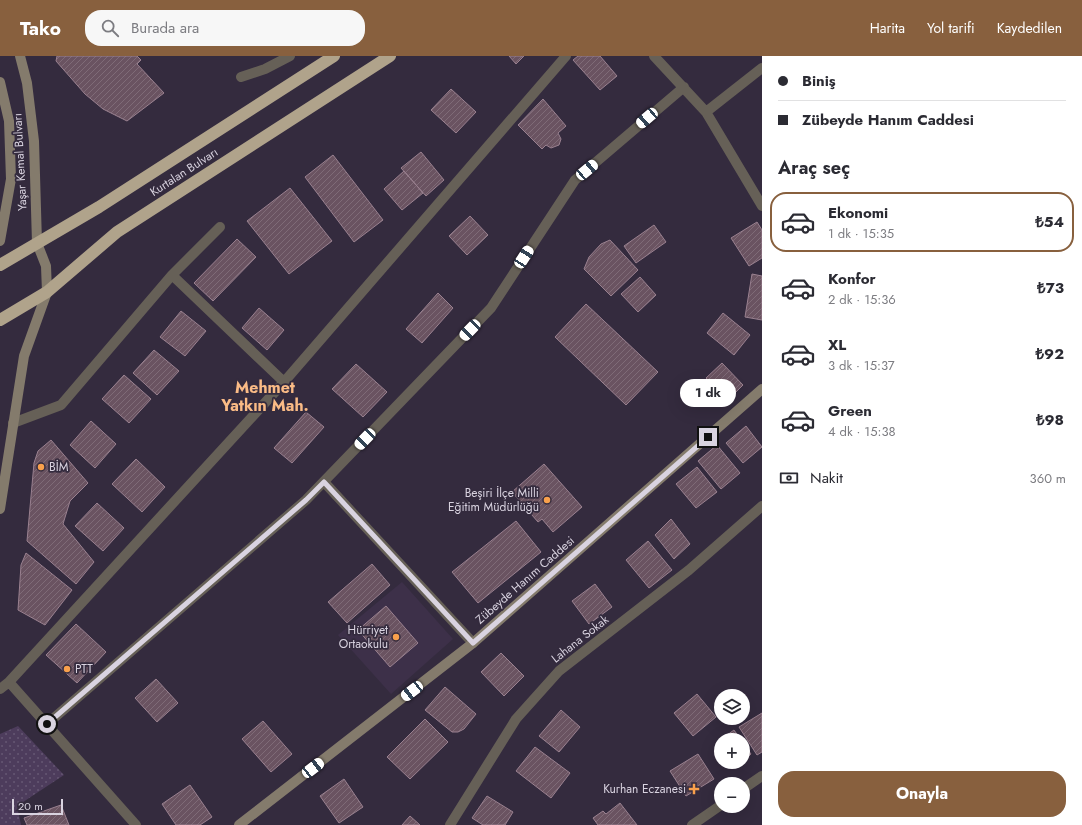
<!DOCTYPE html>
<html lang="tr">
<meta charset="utf-8">
<style>
:root{--surface:#fff;--page:#f7f7f7;--text:#2b2b33;--muted:#7c7c81;--line:#e1e1e2;--accent:#88603e}
body{margin:0;font-family:Jost,sans-serif;background:var(--page);color:var(--text);height:100vh;display:flex;flex-direction:column;font-size:15px;white-space:nowrap}
*{box-sizing:border-box;margin:0}
p{font-size:13px;color:var(--muted)}
.icon{flex:none;width:22px;height:22px;fill:none;stroke:currentColor;stroke-width:2;stroke-linecap:round;stroke-linejoin:round}
.map{position:relative;flex:1;overflow:hidden}
.details{display:flex;flex-direction:column;background:var(--surface);width:320px}
.details>*{flex:none}
.banner{display:grid;align-content:center;height:88px;padding:0 16px;background:var(--surface)}
.buttons{position:absolute;left:714px;top:633px;display:grid;gap:8px}
.buttons a{display:grid;place-items:center;width:36px;height:36px;border-radius:50%;background:var(--surface);box-shadow:0 4px 16px #0002;font-size:20px}
.scale{position:absolute;left:12px;bottom:10px;width:51px;box-sizing:border-box;padding-left:4px;border:2px solid #d9d3e0;border-top:0;font-size:11px;line-height:14px;white-space:nowrap;color:#d9d3e0;-webkit-text-stroke:3px #342b3e;paint-order:stroke}
.end{position:absolute;width:18px;height:18px;margin:-9px;border:5px solid #d9d3e0;background:#111;box-shadow:0 0 0 2px #111}
.from{border-radius:50%}
.bubble{position:absolute;height:28px;border-radius:14px;background:var(--surface);box-shadow:0 4px 16px #0002;font-size:13px;font-weight:700;line-height:28px;text-align:center}
.car{position:absolute;width:12px;height:24px;margin:-12px -6px;border-radius:5px;box-shadow:0 0 3px 1px #0007;background:linear-gradient(#fff 24%,#345 0 40%,#fff 0 76%,#345 0 86%,#fff 0)}
.banner b{display:flex;align-items:center;gap:14px;height:38px;font-size:15px}
.banner b+b{border-top:1px solid var(--line)}
.banner i{width:10px;height:10px;background:var(--text)}
ul{padding:0;list-style:none}
li{display:flex;align-items:center;gap:12px;height:60px;margin:0 8px 6px;padding:0 8px;border:2px solid transparent;border-radius:16px}
li div{flex:1}
li b{display:block;font-size:15px}
li em{font-style:normal;font-weight:700}
li.on{border-color:var(--accent)}
li>.icon{width:36px;height:36px;stroke-width:1.5}
h2{padding:0 16px;font-size:18px;line-height:48px}
.pay{display:flex;align-items:center;gap:10px;height:44px;padding:0 16px;font-size:15px}
.pay p{margin-inline-start:auto}
.action{display:flex;gap:8px;margin-top:auto;padding:8px 16px}
.action a{flex:1;height:46px;border-radius:16px;background:var(--accent);color:#fff;font-size:16px;font-weight:700;line-height:46px;text-align:center}
header{display:flex;align-items:center;gap:24px;box-sizing:border-box;height:56px;padding:0 20px;background:var(--accent);color:#fff}
header strong{font-size:19px}
nav{display:flex;gap:22px;margin-inline-start:auto;font-size:14px}
.search{width:280px;height:36px;background:var(--page);display:flex;align-items:center;gap:10px;box-sizing:border-box;padding:0 14px;border-radius:16px;color:var(--muted);font-size:15px}
main{display:flex;flex:1;min-height:0}
.map>svg:first-child{display:block}
</style>
<header>
<strong>Tako</strong>
<div class="search"><svg class="icon" aria-label="search" viewBox="0 0 24 24"><circle cx="10" cy="10" r="6"/><path d="M15 15l6 6"/></svg>Burada ara</div>
<nav><a>Harita</a><a>Yol tarifi</a><a>Kaydedilen</a></nav>
</header>
<main>
<div class="map">
<svg width="762" height="769" viewBox="0 0 762 769">
<defs>
<pattern id="grass-dots" width="8" height="8" patternUnits="userSpaceOnUse"><rect width="8" height="8" fill="#4d3c5c"/><path d="M2 2h.1M6 6h.1" fill="none" stroke="#665773" stroke-width="1.8" stroke-linecap="round"/></pattern>
<pattern id="building-hatch" width="6" height="6" patternUnits="userSpaceOnUse"><rect width="6" height="6" fill="#6a5361"/><path d="M-1 1l2-2M0 6l6-6M5 7l2-2" fill="none" stroke="#7f6b77"/></pattern>
</defs>
<rect width="100%" height="100%" fill="#342b3e"/>
<path fill="#3d3049" d="M402,526L453,583L391,638L338,579Z"/>
<path fill="url(#grass-dots)" d="M18,670L64,719L17,750L21,769H0V678Z"/>
<path fill="url(#building-hatch)" stroke="#9a8190" d="M57,0H137L141,4L137,8L164,37L127,65L103,53L85,38L56,5Z
M509,0H524L516,8Z
M578,0H600L617,20L600,34L573,4Z
M451,33L476,56L456,77L431,54Z
M543,43L566,70L558,77L561,83L559,89L551,92L546,89L542,93L518,69Z
M421,96L444,124L426,140L401,112Z
M333,99L383,164L354,186L305,121Z
M404,115L423,137L402,154L384,133Z
M290,132L332,185L289,218L247,165Z
M470,160L488,179L467,199L449,180Z
M757,166L762,174V202L749,210L731,182Z
M654,169L666,186L636,207L624,190Z
M237,183L256,201L213,245L194,227Z
M610,184L638,214L611,240L584,213L589,201L601,188Z
M752,218L762,220V264L745,261Z
M640,221L656,239L638,256L621,238Z
M438,237L453,252L422,287L406,273Z
M586,248L658,316L626,349L555,281Z
M259,252L284,274L267,294L242,272Z
M181,255L206,275L185,300L160,281Z
M723,257L750,279L734,299L707,277Z
M154,294L179,315L157,339L133,317Z
M722,307L743,329L728,344L706,322Z
M356,308L387,336L363,361L332,333Z
M124,319L151,343L129,367L102,343Z
M306,356L324,371L292,407L274,392Z
M91,365L116,388L95,412L70,389Z
M746,370L762,391L743,407L726,387Z
M51,384L88,427L70,445L63,468L94,506L76,528L27,485L34,407L38,395Z
M717,389L740,417L721,433L698,405Z
M136,403L165,431L142,456L112,428Z
M544,408L582,451L553,476L542,463L538,466L512,436Z
M697,411L717,436L696,452L676,428Z
M97,447L124,472L103,495L75,470Z
M671,463L690,488L674,503L655,479Z
M516,465L541,496L478,547L452,516Z
M648,485L672,514L649,532L626,504Z
M26,497L72,534L45,569L18,554L21,509Z
M372,508L390,529L347,567L328,546Z
M595,528L612,551L589,568L572,545Z
M386,550L418,587L390,611L358,574Z
M76,568L106,596L77,627L46,599Z
M501,597L524,620L504,640L481,616Z
M156,623L178,647L157,666L135,642Z
M445,631L476,658L464,673L458,676H452L425,654Z
M697,638L716,661L693,680L674,657Z
M561,654L580,671L559,696L539,680Z
M762,657V696L757,699L739,671Z
M425,663L448,686L410,723L387,701Z
M263,665L292,698L271,716L242,683Z
M734,674L741,684H721V695L716,687Z
M743,687L751,698L743,704Z
M535,691L570,717L551,742L516,715Z
M698,698L714,723L686,740L670,715Z
M344,723L363,751L339,767L320,740Z
M190,729L212,761L200,769H176L162,748Z
M487,740L513,756L505,769H483L472,762Z
M620,747L637,769H598L593,762L603,755L606,758Z
M61,749L69,769H27L24,762Z
M410,760L420,769H402Z"/>
<g fill="none" stroke-linecap="round" stroke-linejoin="round">
<path stroke="#666057" stroke-width="10" d="M654,0L706,56L762,150
M241,21L265,13L290,0
M706,56L762,12
M172,219L284,326
M13,367L61,349L172,219L220,171
M324,426L473,587
M9,626L136,769
M0,633L9,626L284,326L566,0
M47,668L306,444L491,252L575,124L684,31
M743,733L762,720
M450,769L516,663L559,615L689,514L762,450
M692,769L721,749"/>
<path stroke="#847b6c" stroke-width="10" d="M0,26L9,65L11,123L0,185
M0,453L24,300L47,236L46,210L37,187L34,85L27,27L20,0
M239,769L473,587L762,333"/>
<path stroke="#b0a38b" stroke-width="12" d="M0,209L99,151L334,0
M0,264L47,236L117,176L390,0"/>
</g>
<g fill="none" stroke-linecap="round" stroke-linejoin="round">
<path stroke="#d9d3e0" stroke-width="5" d="M47,668L306,444L324,426L473,587L708,381"/>
</g>
<g fill="#f9a04c" stroke="#342b3e" stroke-width="1.5">
<circle cx="41" cy="411" r="4"/>
<circle cx="547" cy="444" r="4"/>
<circle cx="396" cy="581" r="4"/>
<circle cx="67" cy="613" r="4"/>
<path d="M692 727h4v4h4v4h-4v4h-4v-4h-4v-4h4z"/>
</g>
<g text-anchor="middle" dominant-baseline="central" stroke-width="3.5" stroke-linejoin="round" paint-order="stroke">
<g font-size="12" fill="#d9d3e0" stroke="#342b3e">
<text transform="translate(20 106) rotate(-93)">Yaşar Kemal Bulvarı</text>
<text transform="translate(184 116) rotate(-33)">Kurtalan Bulvarı</text>
<text transform="translate(525 524) rotate(-41)">Zübeyde Hanım Caddesi</text>
<text transform="translate(580 583) rotate(-38)">Lahana Sokak</text>
</g>
<g font-size="12" fill="#d9d3e0" stroke="#342b3e" text-anchor="end">
<text x="49" y="411" text-anchor="start">BİM</text>
<text x="539" y="437">Beşiri İlçe Milli<tspan x="539" dy="14">Eğitim Müdürlüğü</tspan></text>
<text x="388" y="574">Hürriyet<tspan x="388" dy="14">Ortaokulu</tspan></text>
<text x="75" y="613" text-anchor="start">PTT</text>
<text x="686" y="733">Kurhan Eczanesi</text>
</g>
<g font-size="16" font-weight="bold" fill="#fabb86" stroke="#342b3e">
<text x="265" y="331">Mehmet<tspan x="265" dy="18">Yatkın Mah.</tspan></text>
</g>
</g>
</svg>
<div class="buttons">
<a><svg class="icon" aria-label="layers" viewBox="0 0 24 24"><path d="M12 4l9 5-9 5-9-5zM3 14l9 5 9-5"/></svg></a>
<a>+</a>
<a>−</a>
</div>
<div class="scale">20 m</div>
<i class="end from" style="left:47px;top:668px"></i>
<i class="end" style="left:708px;top:381px"></i>
<div class="bubble" style="left:680px;top:323px;width:56px">1 dk</div>
<i class="car" style="left:647px;top:62px;rotate:229deg"></i>
<i class="car" style="left:587px;top:114px;rotate:50deg"></i>
<i class="car" style="left:524px;top:201px;rotate:33deg"></i>
<i class="car" style="left:470px;top:274px;rotate:224deg"></i>
<i class="car" style="left:365px;top:383px;rotate:224deg"></i>
<i class="car" style="left:412px;top:635px;rotate:232deg"></i>
<i class="car" style="left:313px;top:712px;rotate:52deg"></i>
</div>
<section class="details">
<div class="banner">
<b><i class="from"></i>Biniş</b>
<b><i></i>Zübeyde Hanım Caddesi</b>
</div>
<h2>Araç seç</h2>
<ul>
<li class="on"><svg class="icon" aria-label="car" viewBox="0 0 24 24"><path d="M5 17H2v-5l4-1 3-4h7l3 4 3 1v5h-3M9 17h6M6 11h13"/><circle cx="7" cy="17" r="2"/><circle cx="17" cy="17" r="2"/></svg><div><b>Ekonomi</b><p>1 dk · 15:35</p></div><em>₺54</em></li>
<li><svg class="icon" aria-label="car" viewBox="0 0 24 24"><path d="M5 17H2v-5l4-1 3-4h7l3 4 3 1v5h-3M9 17h6M6 11h13"/><circle cx="7" cy="17" r="2"/><circle cx="17" cy="17" r="2"/></svg><div><b>Konfor</b><p>2 dk · 15:36</p></div><em>₺73</em></li>
<li><svg class="icon" aria-label="car" viewBox="0 0 24 24"><path d="M5 17H2v-5l4-1 3-4h7l3 4 3 1v5h-3M9 17h6M6 11h13"/><circle cx="7" cy="17" r="2"/><circle cx="17" cy="17" r="2"/></svg><div><b>XL</b><p>3 dk · 15:37</p></div><em>₺92</em></li>
<li><svg class="icon" aria-label="car" viewBox="0 0 24 24"><path d="M5 17H2v-5l4-1 3-4h7l3 4 3 1v5h-3M9 17h6M6 11h13"/><circle cx="7" cy="17" r="2"/><circle cx="17" cy="17" r="2"/></svg><div><b>Green</b><p>4 dk · 15:38</p></div><em>₺98</em></li>
</ul>
<div class="pay"><svg class="icon" aria-label="cash" viewBox="0 0 24 24"><path d="M3 7h18v10H3z"/><circle cx="12" cy="12" r="2"/></svg>Nakit<p>360 m</p></div>
<div class="action"><a>Onayla</a></div>
</section>
</main>
